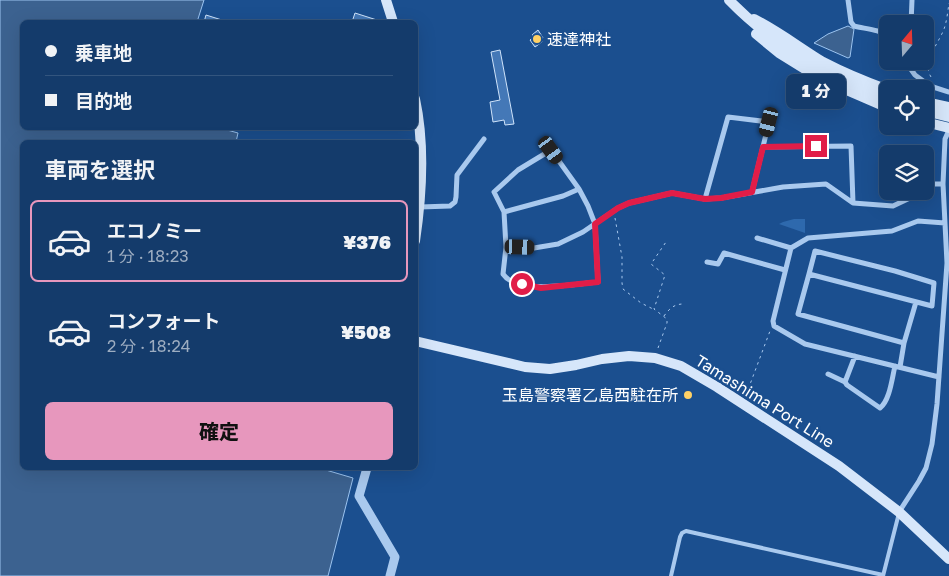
<!DOCTYPE html>
<html lang="ja">
<meta charset="utf-8">
<style>
:root{--surface:#143b6b;--page:#1d4271;--text:#f1f3f6;--muted:#9dadc1;--line:#33557e;--accent:#e797bd}
body{margin:0;font-family:"Golos Text","Noto Sans JP",sans-serif;background:var(--page);color:var(--text);height:100vh;display:flex;flex-direction:column;font-size:19px;white-space:nowrap}
*{box-sizing:border-box;margin:0}
p{font-size:16px;color:var(--muted)}
.icon{flex:none;width:28px;height:28px;fill:none;stroke:currentColor;stroke-width:2;stroke-linecap:round;stroke-linejoin:round}
.map{position:relative;flex:1;overflow:hidden}
.details{position:absolute;left:20px;top:140px;width:398px;height:330px;display:flex;flex-direction:column;background:var(--surface);border-radius:8px;box-shadow:0 5px 20px #0002,0 0 0 1px var(--line)}
.details>*{flex:none}
.banner{position:absolute;left:20px;top:20px;width:398px;height:110px;border-radius:8px;box-shadow:0 5px 20px #0002,0 0 0 1px var(--line);display:grid;align-content:center;height:110px;padding:0 25px;background:var(--surface)}
.needle{width:32px;rotate:19deg}
.buttons{position:absolute;left:879px;top:15px;display:grid;gap:10px}
.buttons a{display:grid;place-items:center;width:55px;height:55px;border-radius:8px;background:var(--surface);box-shadow:0 5px 20px #0002,0 0 0 1px var(--line);font-size:25px}
.end{position:absolute;width:22px;height:22px;margin:-11px;border:6px solid #e11d48;background:#fff;box-shadow:0 0 0 2px #fff}
.from{border-radius:50%}
.bubble{position:absolute;height:35px;border-radius:8px;background:var(--surface);box-shadow:0 5px 20px #0002,0 0 0 1px var(--line);font-size:16px;font-weight:800;line-height:35px;text-align:center}
.car{position:absolute;width:15px;height:30px;margin:-15px -8px;border-radius:6px;box-shadow:0 0 4px 1px #0007;background:linear-gradient(#222 24%,#8ab4d8 0 40%,#222 0 76%,#8ab4d8 0 86%,#222 0)}
.banner b{display:flex;align-items:center;gap:18px;height:48px;font-size:19px}
.banner b+b{border-top:1px solid var(--line)}
.banner i{width:12px;height:12px;background:var(--text)}
ul{padding:0;list-style:none}
li{display:flex;align-items:center;gap:15px;height:82px;margin:0 10px 8px;padding:0 15px;border:2px solid transparent;border-radius:8px}
li div{flex:1}
li b{display:block;font-size:19px}
li em{font-style:normal;font-weight:800}
li.selected{border-color:var(--accent)}
li>.icon{width:45px;height:45px;stroke-width:1.5}
h2{padding:0 25px;font-size:22px;line-height:60px}
.button{display:flex;gap:10px;margin-top:auto;padding:10px 25px}
.button a{flex:1;height:58px;border-radius:8px;background:var(--accent);color:#111;font-size:20px;font-weight:800;line-height:58px;text-align:center}
.map>svg:first-child{display:block}
</style>
<div class="map">
<svg width="949" height="576" viewBox="0 0 949 576">
<rect width="100%" height="100%" fill="#1b4f8f"/>
<path fill="#2e69ad" d="M794,219H805V233L779,224L783,222Z"/>
<path fill="#3c6290" stroke="#9cc4f0" d="M0,0H204L197,22H22V128H220L238,133L236,142H22V468H319L353,478L328,576H0Z
M848,26L854,29L850,57L848,58L814,43L828,34Z"/>
<path fill="#4478b7" stroke="#cfe3fa" d="M355,13L380,21V22H352Z
M206,15L225,21V22H204Z
M538,30L543,38L541,40L542,42L535,47L530,40L534,37L532,35Z
M500,50L514,124L505,125L504,120L493,122L490,102L500,100L491,52Z"/>
<g fill="none" stroke-linecap="round" stroke-linejoin="round">
<path stroke="#a9c9ee" stroke-width="1" stroke-dasharray="2.5 4" stroke-linecap="butt" d="M931,77C921,61 941,41 945,26C947,19 948,10 949,3
M615,218L622,257V283L623,289L641,303L653,309
M664,316C669,309 674,304 683,304
M658,348L667,323V319L654,309L665,275L651,264L666,242
M746,395L770,331"/>
<path stroke="#a9c9ee" stroke-width="4" d="M671,576L680,537L682,533L686,531L883,575
M883,576L899,513"/>
<path stroke="#a9c9ee" stroke-width="5" d="M848,0L851,22L854,26C865,29 880,29 888,37
M911,24L912,0
M905,61L915,75L930,86L949,92
M763,147L851,146L853,203
M551,150L579,189L588,206L595,224L598,282C576,284 517,295 503,274L506,247L504,212L494,192L518,170Z
M925,187L928,184H943
M705,199L728,117L769,122L752,192
M420,207L450,206L455,202L456,197L457,175L484,139
M504,212L563,196L579,189
M757,238L791,248
M506,247L534,248L558,244L583,232L618,208L629,203L672,193L705,199L721,198L783,187L826,184L853,203L893,206L912,197L920,191
M815,251L895,271L934,283L932,306L809,274Z
M707,262L718,264L724,253L785,270
M809,274L798,314L904,343L900,367
M904,343L916,302
M855,356L845,382L847,385L880,408C890,400 892,378 895,366
M828,374L845,382
M939,377L805,344L774,326L773,321L791,248L808,238L892,231L918,221L945,223
M899,512L919,481L926,468L932,444L937,404L947,263L943,184L945,139L949,130"/>
<path stroke="#a9c9ee" stroke-width="9" d="M367,468L359,496L395,557L390,576"/>
<path stroke="#d6e6fa" stroke-width="10" d="M386,0L393,22
M729,0C765,37 805,62 852,84C864,89 875,95 888,99
M754,19C778,31 800,48 823,62C844,73 866,82 888,90
M756,34L779,53L821,79L888,108
M415,99C425,145 422,194 415,241
M925,102L949,107
M925,111L949,117
M925,122L949,128
M415,341L525,367L550,369L576,365L602,359L629,356L655,358L681,366L717,387L839,466L899,512L949,559"/>
</g>
<g fill="none" stroke-linecap="round" stroke-linejoin="round">
<path stroke="#e11d48" stroke-width="6" d="M522,284L541,288L598,282L595,224L618,208L629,203L672,193L705,199L721,198L752,192L763,147L816,146"/>
</g>
<g fill="#ffd166" stroke="#1b4f8f" stroke-width="2">
<circle cx="537" cy="39" r="5"/>
<circle cx="688" cy="395" r="5"/>
</g>
<g text-anchor="middle" dominant-baseline="central" stroke-width="5" stroke-linejoin="round" paint-order="stroke">
<g font-size="16" fill="#fff" stroke="#1b4f8f" text-anchor="start">
<text x="547" y="39">速達神社</text>
<text x="678" y="395" text-anchor="end">玉島警察署乙島西駐在所</text>
</g>
<g font-size="16" fill="#fff" stroke="#1b4f8f">
<text transform="translate(765 401) rotate(32)">Tamashima Port Line</text>
</g>
</g>
</svg>
<div class="buttons">
<a><svg class="needle" viewBox="-14 -14 28 28"><path d="M0-13l5 13h-10z" fill="#e53935"/><path d="M0 13l5-13h-10z" fill="#9dadc1"/></svg></a>
<a><svg class="icon" aria-label="locate" viewBox="0 0 24 24"><circle cx="12" cy="12" r="6"/><path d="M12 2v4M12 18v4M2 12h4M18 12h4"/></svg></a>
<a><svg class="icon" aria-label="layers" viewBox="0 0 24 24"><path d="M12 4l9 5-9 5-9-5zM3 14l9 5 9-5"/></svg></a>
</div>
<i class="end from" style="left:522px;top:284px"></i>
<i class="end" style="left:816px;top:146px"></i>
<div class="bubble" style="left:786px;top:74px;width:60px">1 分</div>
<i class="car" style="left:769px;top:122px;rotate:194deg"></i>
<i class="car" style="left:551px;top:150px;rotate:144deg"></i>
<i class="car" style="left:520px;top:247px;rotate:92deg"></i>
<div class="banner">
<b><i class="from"></i>乗車地</b>
<b><i></i>目的地</b>
</div>
<section class="details">
<h2>車両を選択</h2>
<ul>
<li class="selected"><svg class="icon" aria-label="car" viewBox="0 0 24 24"><path d="M5 17H2v-5l4-1 3-4h7l3 4 3 1v5h-3M9 17h6M6 11h13"/><circle cx="7" cy="17" r="2"/><circle cx="17" cy="17" r="2"/></svg><div><b>エコノミー</b><p>1 分 · 18:23</p></div><em>¥376</em></li>
<li><svg class="icon" aria-label="car" viewBox="0 0 24 24"><path d="M5 17H2v-5l4-1 3-4h7l3 4 3 1v5h-3M9 17h6M6 11h13"/><circle cx="7" cy="17" r="2"/><circle cx="17" cy="17" r="2"/></svg><div><b>コンフォート</b><p>2 分 · 18:24</p></div><em>¥508</em></li>
</ul>
<div class="button"><a>確定</a></div>
</section>
</div>
